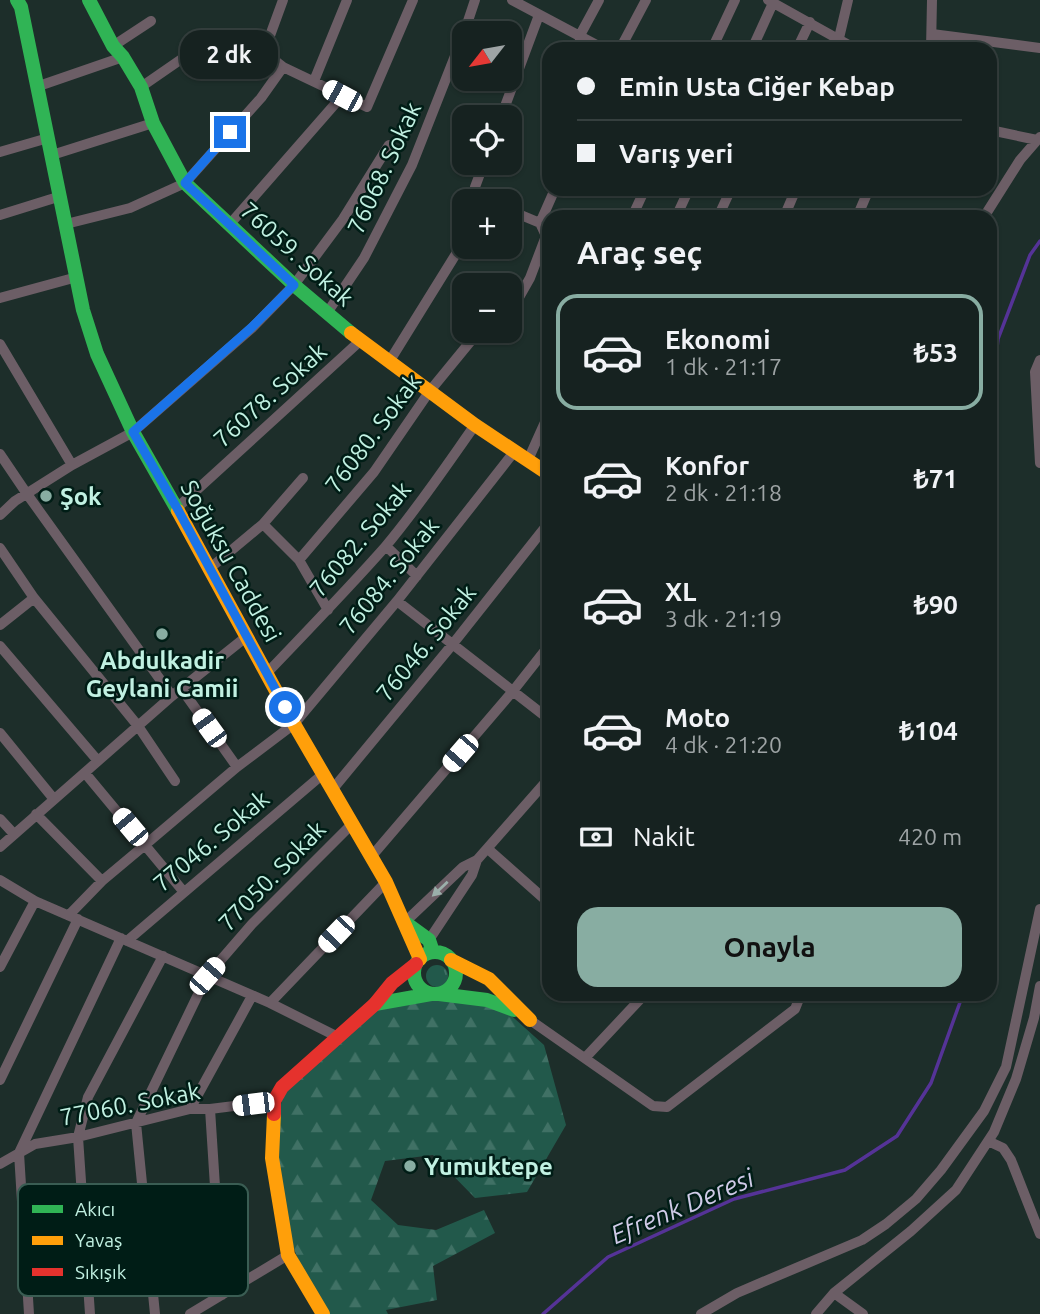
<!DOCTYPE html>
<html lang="tr">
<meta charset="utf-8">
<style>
:root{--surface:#162220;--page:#1f2a29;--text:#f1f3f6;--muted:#9ea4a5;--line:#353f3e;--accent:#88ada2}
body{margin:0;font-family:Ubuntu,sans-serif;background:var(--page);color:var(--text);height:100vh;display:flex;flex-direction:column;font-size:26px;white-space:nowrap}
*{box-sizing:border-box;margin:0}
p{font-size:23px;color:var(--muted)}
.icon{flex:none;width:38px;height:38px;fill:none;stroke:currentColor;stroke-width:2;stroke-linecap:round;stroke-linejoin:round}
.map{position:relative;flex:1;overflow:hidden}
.details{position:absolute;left:542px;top:210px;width:455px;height:791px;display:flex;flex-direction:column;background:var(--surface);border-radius:21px;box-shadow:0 2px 5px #0004,0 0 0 2px var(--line)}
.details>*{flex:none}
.guide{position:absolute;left:542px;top:42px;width:455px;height:154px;border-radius:21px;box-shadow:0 2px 5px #0004,0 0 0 2px var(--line);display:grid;align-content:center;height:154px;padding:0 35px;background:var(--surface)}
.needle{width:46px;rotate:239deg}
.fabs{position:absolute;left:452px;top:21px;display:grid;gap:14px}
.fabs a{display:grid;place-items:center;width:70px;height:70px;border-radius:14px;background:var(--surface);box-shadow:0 2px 5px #0004,0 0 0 2px var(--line);font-size:35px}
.end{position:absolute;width:32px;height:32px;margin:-16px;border:9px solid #1a73e8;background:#fff;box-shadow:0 0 0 4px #fff}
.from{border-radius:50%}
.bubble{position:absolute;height:49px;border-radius:21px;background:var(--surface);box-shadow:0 2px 5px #0004,0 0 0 2px var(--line);font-size:23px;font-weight:700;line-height:49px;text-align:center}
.car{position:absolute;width:21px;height:42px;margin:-21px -10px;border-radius:9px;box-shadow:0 0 5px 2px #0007;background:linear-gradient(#fff 24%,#345 0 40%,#fff 0 76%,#345 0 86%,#fff 0)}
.guide b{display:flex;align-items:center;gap:24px;height:66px;font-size:26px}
.guide b+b{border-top:2px solid var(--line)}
.guide i{width:18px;height:18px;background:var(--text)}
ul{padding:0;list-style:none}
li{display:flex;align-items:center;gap:21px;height:116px;margin:0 14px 10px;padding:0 21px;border:4px solid transparent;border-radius:21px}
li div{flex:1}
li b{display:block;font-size:26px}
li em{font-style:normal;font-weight:700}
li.on{border-color:var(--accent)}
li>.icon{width:63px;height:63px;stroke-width:1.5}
h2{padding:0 35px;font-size:32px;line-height:84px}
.pay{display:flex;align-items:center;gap:18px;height:77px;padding:0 35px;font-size:26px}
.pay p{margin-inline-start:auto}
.action{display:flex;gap:14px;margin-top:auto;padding:14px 35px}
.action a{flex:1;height:80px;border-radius:21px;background:var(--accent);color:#111;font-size:28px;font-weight:700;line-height:80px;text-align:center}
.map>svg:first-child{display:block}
</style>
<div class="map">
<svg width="1040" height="1314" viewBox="0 0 1040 1314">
<defs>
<pattern id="grass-tufts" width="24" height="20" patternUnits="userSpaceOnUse" patternTransform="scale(1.75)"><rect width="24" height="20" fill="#22594b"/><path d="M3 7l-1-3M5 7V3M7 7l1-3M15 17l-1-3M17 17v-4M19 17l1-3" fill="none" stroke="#407165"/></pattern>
<pattern id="forest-firs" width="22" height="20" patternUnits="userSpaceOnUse" patternTransform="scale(1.75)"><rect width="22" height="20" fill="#22594b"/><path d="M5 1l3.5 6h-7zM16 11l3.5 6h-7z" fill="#407165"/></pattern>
</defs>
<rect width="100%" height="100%" fill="#1d2e2a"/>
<path fill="url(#grass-tufts)" d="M426 976a11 11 0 1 1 22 0a11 11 0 1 1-22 0Z"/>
<path fill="url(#forest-firs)" d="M444,997L505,1010L544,1045L566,1125L527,1192L475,1198L433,1155L385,1161L371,1200L398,1225L436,1230L484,1210L495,1233L433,1266L437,1300L386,1310L388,1314H330C320,1297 308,1281 300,1263C281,1224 269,1134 284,1094L368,1015L384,1007Z"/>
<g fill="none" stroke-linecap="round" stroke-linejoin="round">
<path stroke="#553397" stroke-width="3.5" d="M990,408L998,339L1030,255L1040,241
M543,1314L608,1257L734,1199L845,1170L897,1136L931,1083L963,994"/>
<path stroke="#6c5e66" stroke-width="10" d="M283,0L264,52L283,67L367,107L413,0
M512,0L604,49
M768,0L856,49
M464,33L475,0
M932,34L1040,48
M579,37L599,0
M839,38L848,0
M113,46L151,21
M620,49L646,0
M712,49L735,0
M752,49L773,3
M797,49L810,22
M931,49L932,0
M314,81L347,0
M36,87L123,57
M141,87L196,49
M501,117L539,15
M990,130L1037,140
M0,152L48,138
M52,155L153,123
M484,163L475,187L479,195L489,201
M509,210L540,223
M0,215L61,196
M632,217L645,189
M676,217L689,189
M718,217L731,189
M784,217L796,189
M857,217L869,189
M984,217L1020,160L1040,137
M540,223L555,189
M66,224L130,208L185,183L261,98L283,67
M230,224L342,96
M0,298L77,277
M327,313L364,258L412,165L464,33
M509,315L530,278L546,236L540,223
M0,344L72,465
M1040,360L1035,372L1040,463
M389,362L464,241
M0,454L27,494L172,696
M528,460L550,411
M177,508L360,341
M0,515L15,501L72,465L133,432L252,328L294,285L343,219L389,145
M263,524L299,560L328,610
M386,546L417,576
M0,548L34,598L138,726L175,781
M299,560L374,472L429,392L479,331
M209,569L263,524L303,478
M397,601L550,720
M0,625L34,598
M0,646L98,761
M267,673C307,631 347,590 385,547C418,508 446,466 475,425
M181,688L237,767
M0,733L53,798
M85,773L183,891
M332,790L452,645L550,521
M36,814L102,881
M0,819L13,833
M0,847L172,696L246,637
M488,849L550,904
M371,857L513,691L550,644
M0,880L35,901L270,1003L336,1036
M69,915L102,881L145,845L237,767L294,724L397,601L514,452
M405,922L463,867L477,860L550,777
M429,940L472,875L477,860
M127,941L323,774
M0,967L35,901
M270,1003L386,882
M530,1020L653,1106L667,1107L795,1009L799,999L793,994
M585,1058L645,994
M0,1080L78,919
M190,1109L252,996
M210,1109L222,1295
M988,1141L1003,1148L1011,1160L1040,1234
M0,1164L35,1144L78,1137L190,1109H210L274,1101
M834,1293L863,1314
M29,1314L19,1153L121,938
M90,1314L78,1137L88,1097L163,956
M155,1314L136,1123L207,976L252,924L352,824
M190,1314L288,1255
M701,1314L737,1293L862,1240L886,1224L916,1199L941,1170L984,1111L1006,1067L1040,909
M816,1314L834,1293L911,1231L956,1190L994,1132L1016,1079L1034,1018L1040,986"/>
<path stroke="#30b455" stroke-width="14" d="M17,0L21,7L83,310L97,354L133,432L178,511
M89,0L113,46L123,57L141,87L153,123L185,183L294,285L351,333
M407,924L429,940L433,952
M414 973a21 21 0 1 1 42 0a21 21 0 1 1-42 0Z
M439,994L487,1000L514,1010
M375,1004L431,994"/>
<path stroke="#ff9f0a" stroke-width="14" d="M351,333L475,425L550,475
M178,511L294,724L386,882L420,959
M451,960L489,979L530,1020
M274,1114L272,1158L288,1255L323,1314"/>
<path stroke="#e5322d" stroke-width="14" d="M274,1114V1101L282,1087L375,1004L392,983L416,964"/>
</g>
<defs><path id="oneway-solid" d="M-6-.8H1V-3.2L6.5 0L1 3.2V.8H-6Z" transform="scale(1.75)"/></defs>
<use fill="#9bafaa" href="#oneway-solid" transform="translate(440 889) rotate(137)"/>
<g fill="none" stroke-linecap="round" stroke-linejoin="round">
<path stroke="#1a73e8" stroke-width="9" d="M230,132L185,183L294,285L251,328L133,432L177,508L285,707"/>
</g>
<g fill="#88ada2" stroke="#001d16" stroke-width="2.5">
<circle cx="46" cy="496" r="7"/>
<circle cx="162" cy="634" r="7"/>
<circle cx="410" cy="1166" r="7"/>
</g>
<g text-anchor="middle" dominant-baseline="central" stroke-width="5" stroke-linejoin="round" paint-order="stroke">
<g font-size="24" fill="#c1f1e2" stroke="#001d16">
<text transform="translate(384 168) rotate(-65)">76068. Sokak</text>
<text transform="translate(297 254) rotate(42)">76059. Sokak</text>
<text transform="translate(270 395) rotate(-42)">76078. Sokak</text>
<text transform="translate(373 433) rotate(-53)">76080. Sokak</text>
<text transform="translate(360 539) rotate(-50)">76082. Sokak</text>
<text transform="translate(231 561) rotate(61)">Soğuksu Caddesi</text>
<text transform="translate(389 576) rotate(-51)">76084. Sokak</text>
<text transform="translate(426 643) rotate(-51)">76046. Sokak</text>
<text transform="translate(211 841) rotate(-40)">77046. Sokak</text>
<text transform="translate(272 876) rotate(-46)">77050. Sokak</text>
<text transform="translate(130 1104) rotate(-11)">77060. Sokak</text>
</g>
<g font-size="24" font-weight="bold" fill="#c1f1e2" stroke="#001d16" text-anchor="start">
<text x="60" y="496">Şok</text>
<text x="162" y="660" text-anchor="middle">Abdulkadir<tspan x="162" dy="28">Geylani Camii</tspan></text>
<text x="424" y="1166">Yumuktepe</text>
</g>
<g font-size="26" font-style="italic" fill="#d0cbe8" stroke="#001d16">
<text transform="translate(682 1206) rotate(-23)">Efrenk Deresi</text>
</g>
</g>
<rect x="18" y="1184" width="230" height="112" rx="10" fill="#001d16" stroke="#3a5d53" stroke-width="2"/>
<rect x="32" y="1205" width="31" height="8" fill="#30b455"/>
<rect x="32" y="1236" width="31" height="9" fill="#ff9f0a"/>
<rect x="32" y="1268" width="31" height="8" fill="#e5322d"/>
<g font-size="19" fill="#c1f1e2">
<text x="75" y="1216">Akıcı</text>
<text x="75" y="1247">Yavaş</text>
<text x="75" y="1279">Sıkışık</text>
</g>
</svg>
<div class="fabs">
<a><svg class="needle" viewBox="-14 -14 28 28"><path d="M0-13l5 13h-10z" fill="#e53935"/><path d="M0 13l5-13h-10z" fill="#9ea4a5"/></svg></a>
<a><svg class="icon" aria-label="locate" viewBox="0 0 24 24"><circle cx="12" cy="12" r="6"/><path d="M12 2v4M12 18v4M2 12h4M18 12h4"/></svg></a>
<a>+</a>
<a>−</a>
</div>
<i class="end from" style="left:285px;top:707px"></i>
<i class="end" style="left:230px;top:132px"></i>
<div class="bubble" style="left:180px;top:30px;width:98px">2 dk</div>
<i class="car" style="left:342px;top:96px;rotate:298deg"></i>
<i class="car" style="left:209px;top:728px;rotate:324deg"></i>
<i class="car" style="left:460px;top:753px;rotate:221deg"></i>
<i class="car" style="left:130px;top:827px;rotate:320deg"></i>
<i class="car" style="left:336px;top:934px;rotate:224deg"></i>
<i class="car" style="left:207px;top:976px;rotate:41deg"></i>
<i class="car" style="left:253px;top:1104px;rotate:263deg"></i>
<div class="guide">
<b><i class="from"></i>Emin Usta Ciğer Kebap</b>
<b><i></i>Varış yeri</b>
</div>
<section class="details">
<h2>Araç seç</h2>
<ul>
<li class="on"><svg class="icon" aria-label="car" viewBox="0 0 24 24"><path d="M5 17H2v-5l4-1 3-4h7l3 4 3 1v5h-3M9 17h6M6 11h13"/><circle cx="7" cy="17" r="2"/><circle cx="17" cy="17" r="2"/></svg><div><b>Ekonomi</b><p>1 dk · 21:17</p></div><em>₺53</em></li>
<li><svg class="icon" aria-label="car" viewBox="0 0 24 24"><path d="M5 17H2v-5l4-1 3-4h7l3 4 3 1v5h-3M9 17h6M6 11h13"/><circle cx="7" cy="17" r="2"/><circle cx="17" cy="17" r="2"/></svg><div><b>Konfor</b><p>2 dk · 21:18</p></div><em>₺71</em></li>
<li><svg class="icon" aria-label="car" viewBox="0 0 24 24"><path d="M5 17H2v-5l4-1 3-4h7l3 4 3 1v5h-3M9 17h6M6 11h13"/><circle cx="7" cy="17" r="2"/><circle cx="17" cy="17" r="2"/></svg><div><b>XL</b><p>3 dk · 21:19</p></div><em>₺90</em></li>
<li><svg class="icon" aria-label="car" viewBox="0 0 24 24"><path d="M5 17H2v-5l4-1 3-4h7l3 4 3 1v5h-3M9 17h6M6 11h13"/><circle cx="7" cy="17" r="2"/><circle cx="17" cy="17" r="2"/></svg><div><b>Moto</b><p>4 dk · 21:20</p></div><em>₺104</em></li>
</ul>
<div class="pay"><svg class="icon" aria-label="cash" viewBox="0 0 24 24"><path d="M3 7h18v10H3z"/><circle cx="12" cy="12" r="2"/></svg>Nakit<p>420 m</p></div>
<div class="action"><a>Onayla</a></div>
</section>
</div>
